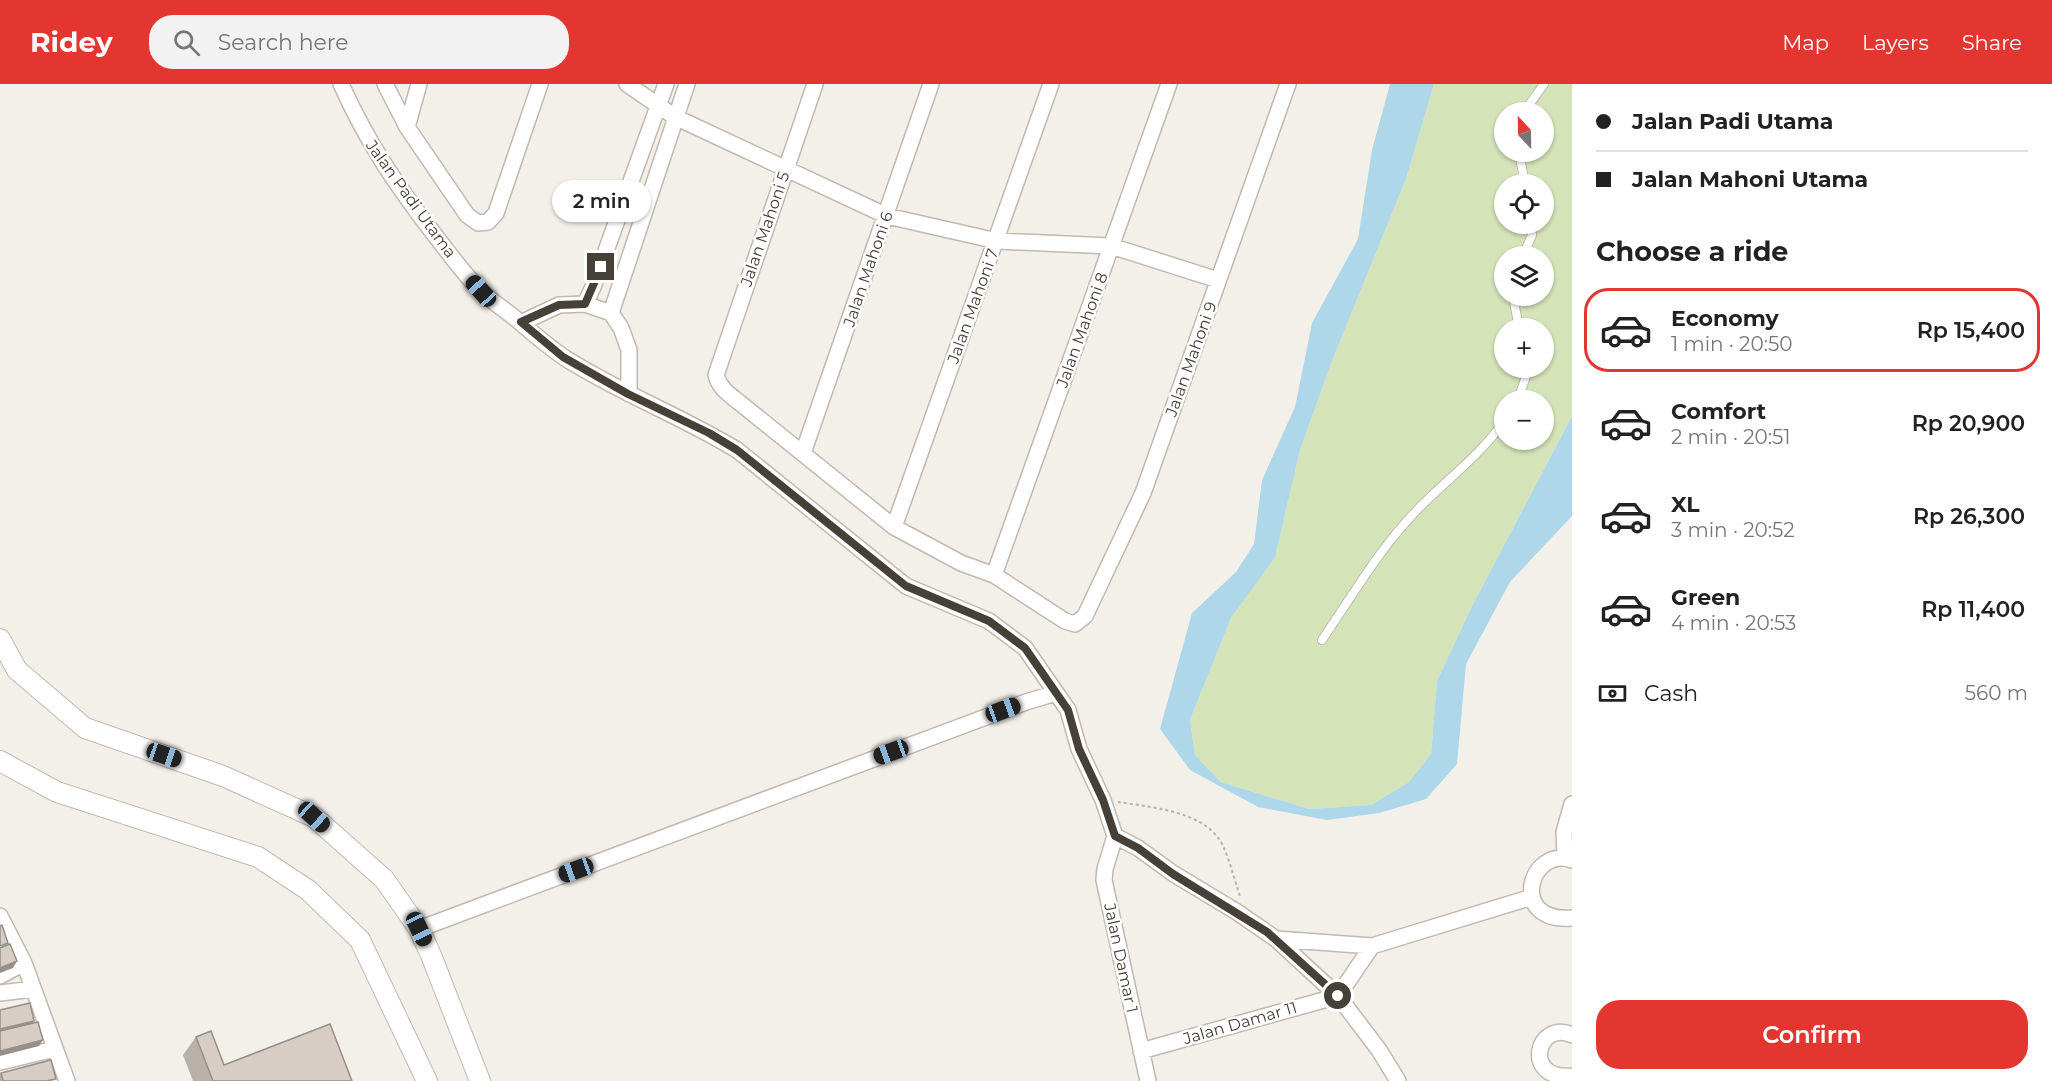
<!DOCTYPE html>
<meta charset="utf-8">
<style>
:root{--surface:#fff;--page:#f2f2f2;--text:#222;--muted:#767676;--line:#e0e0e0;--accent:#e43631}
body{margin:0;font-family:Montserrat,sans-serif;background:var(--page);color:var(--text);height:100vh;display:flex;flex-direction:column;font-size:22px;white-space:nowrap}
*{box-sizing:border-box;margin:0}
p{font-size:20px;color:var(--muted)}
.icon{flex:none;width:33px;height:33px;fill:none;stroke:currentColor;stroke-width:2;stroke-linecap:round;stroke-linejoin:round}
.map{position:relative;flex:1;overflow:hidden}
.details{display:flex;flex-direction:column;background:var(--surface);width:480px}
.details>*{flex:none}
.top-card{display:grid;align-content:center;height:132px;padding:0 24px;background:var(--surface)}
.needle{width:39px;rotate:338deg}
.fabs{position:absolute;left:1494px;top:18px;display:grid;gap:12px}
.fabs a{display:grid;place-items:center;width:60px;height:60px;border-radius:50%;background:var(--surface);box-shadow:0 2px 4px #0004;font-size:30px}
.end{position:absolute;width:27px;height:27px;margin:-14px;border:8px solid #474039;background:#fff;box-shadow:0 0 0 3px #fff}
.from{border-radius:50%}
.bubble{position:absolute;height:42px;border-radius:21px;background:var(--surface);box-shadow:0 2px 4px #0004;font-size:20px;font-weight:600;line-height:42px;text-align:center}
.car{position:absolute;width:18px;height:36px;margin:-18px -9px;border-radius:8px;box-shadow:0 0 4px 2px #0007;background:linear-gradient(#222 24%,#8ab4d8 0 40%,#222 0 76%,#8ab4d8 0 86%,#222 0)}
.top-card b{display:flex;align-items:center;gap:21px;height:57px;font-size:22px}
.top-card b+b{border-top:2px solid var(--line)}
.top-card i{width:15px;height:15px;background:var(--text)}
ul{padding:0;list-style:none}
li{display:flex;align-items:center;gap:18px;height:84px;margin:0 12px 9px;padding:0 12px;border:3px solid transparent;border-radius:24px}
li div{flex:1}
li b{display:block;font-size:22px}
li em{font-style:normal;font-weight:600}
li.on{border-color:var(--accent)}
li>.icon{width:54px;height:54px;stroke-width:1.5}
h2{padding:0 24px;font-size:27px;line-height:72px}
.pay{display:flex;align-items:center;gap:15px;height:66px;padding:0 24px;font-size:22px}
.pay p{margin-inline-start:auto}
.cta{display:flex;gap:12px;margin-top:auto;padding:12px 24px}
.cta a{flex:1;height:69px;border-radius:24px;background:var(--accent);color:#fff;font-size:24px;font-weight:600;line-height:69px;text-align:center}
header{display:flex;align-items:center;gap:36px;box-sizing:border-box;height:84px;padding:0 30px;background:var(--accent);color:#fff}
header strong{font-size:28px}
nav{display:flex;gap:33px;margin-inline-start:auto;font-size:21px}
.search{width:420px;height:54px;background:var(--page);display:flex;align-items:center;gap:15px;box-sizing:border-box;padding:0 21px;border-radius:24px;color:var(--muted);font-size:22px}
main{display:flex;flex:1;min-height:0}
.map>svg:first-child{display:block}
</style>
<header>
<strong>Ridey</strong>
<div class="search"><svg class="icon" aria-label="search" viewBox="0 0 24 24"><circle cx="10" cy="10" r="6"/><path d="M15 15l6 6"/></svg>Search here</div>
<nav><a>Map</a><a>Layers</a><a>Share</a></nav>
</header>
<main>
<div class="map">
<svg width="1572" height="997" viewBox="0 0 1572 997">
<rect width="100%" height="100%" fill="#f3f0ea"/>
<path fill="#d5e3b8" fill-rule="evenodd" d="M1434,0H1572V332L1471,524L1437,597L1431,670L1409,698L1371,721L1309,725L1221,698L1195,671L1190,636L1231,534L1275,472L1300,366L1332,277L1406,95ZM1504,28H1544V68H1504ZM1504,100H1544V140H1504ZM1504,172H1544V212H1504ZM1504,244H1544V284H1504ZM1504,316H1544V356H1504Z"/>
<path fill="#aed8e9" d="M1390,0H1434L1406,95L1332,277L1300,366L1275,473L1231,534L1190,636L1195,671L1221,698L1309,725L1371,721L1409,698L1431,670L1437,597L1471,524L1572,332V432L1510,498L1466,580L1457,680L1426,715L1379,729L1327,736L1258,723L1190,686L1160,645L1192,529L1236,488L1254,460L1262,396L1295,323L1312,239L1358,155L1372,66Z"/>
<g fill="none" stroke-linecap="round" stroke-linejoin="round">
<g stroke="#c1b9b1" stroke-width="10">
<path id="service" d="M1524,28L1544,0
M1519,68L1525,100
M1523,172L1532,151L1531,140
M1513,212L1519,244
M1518,316L1526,292L1525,284
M1322,556C1352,512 1380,464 1417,426C1446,396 1481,371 1504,337"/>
</g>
<g stroke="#c1b9b1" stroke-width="18">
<path id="minor" d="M341,0C367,58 395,99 434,150C449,169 463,189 480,206C493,219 509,228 522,240C536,252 550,264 565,274C620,309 681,332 737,366L906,502L989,537L1025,564L1068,626L1079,665L1103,716L1115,752L1138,764L1174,790L1237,828L1276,855L1338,912L1379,966L1398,997
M385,0L407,43L467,131L478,139L488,138L496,129L540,0
M627,0L675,33L887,132L997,157L1111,162L1218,196
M815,0L716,291C719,304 730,311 740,319L894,443L961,479L994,491L1065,537L1075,540L1085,532L1143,409L1288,0
M407,43L419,0
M585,220L593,203L666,0
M611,229L687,0
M521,239L559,221L585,220L611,229L621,244L629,266V310
M803,369L931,0
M894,443L1051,0
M994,491L1169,0
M1115,752L1105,785L1104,796L1148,997
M1565,773L1564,748L1572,720
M1572,776C1530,761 1507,839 1572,834
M0,832L24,879L67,997
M419,845L1026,618L1056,609
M1276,855L1372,862L1532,813
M0,892L24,879
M0,909L33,905
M1572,951C1536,935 1522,997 1572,992
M1141,967L1338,912L1372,862
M0,978L55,965"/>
</g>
<g stroke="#c1b9b1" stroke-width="22">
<path id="tertiary" d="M0,555L17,586L85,644L223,692L314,733L384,795L419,845L431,871L480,997
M0,677L57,708L258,773L308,806L360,856L427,997"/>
</g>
<path stroke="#beb0a1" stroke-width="2" stroke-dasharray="3 3" stroke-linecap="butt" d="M1118,718C1150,723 1205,727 1222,760C1230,776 1234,795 1240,812"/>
<use href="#service" stroke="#fff" stroke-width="8"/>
<use href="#minor" stroke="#fff" stroke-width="15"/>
<use href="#tertiary" stroke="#fff" stroke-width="20"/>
</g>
<path fill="#b9b0a9" d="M196,953L224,981L352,997H193L183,971Z
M1,989L54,997H58H0V991Z"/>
<path fill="#969089" d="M17,877L13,884L0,889V884Z
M34,937L30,943L0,951V945Z
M43,956L39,962L0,972V967Z"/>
<path fill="#d7cdc4" stroke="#969089" stroke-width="1.5" d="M2,841L8,859L0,862V842Z
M10,860L17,877L0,884V864Z
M30,919L34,937L0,945V926Z
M38,938L43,956L0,967V947Z
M330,940L352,997H213L196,953L211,947L224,981Z
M51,976L56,995L46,997H3L1,989Z"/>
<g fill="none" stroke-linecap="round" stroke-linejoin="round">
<path stroke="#474039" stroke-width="8" d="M601,183L585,220L559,221L521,238L563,273L628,310L709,349L737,366L906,502L989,537L1025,564L1068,626L1079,665L1103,716L1115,752L1138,764L1173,790L1267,848L1338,912"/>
</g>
<g text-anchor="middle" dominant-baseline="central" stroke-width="5" stroke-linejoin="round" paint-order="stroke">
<g font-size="16" fill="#474039" stroke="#fff">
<text transform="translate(411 115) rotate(54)">Jalan Padi Utama</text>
<text transform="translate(765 145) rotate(-71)">Jalan Mahoni 5</text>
<text transform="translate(868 185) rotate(-71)">Jalan Mahoni 6</text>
<text transform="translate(973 222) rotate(-70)">Jalan Mahoni 7</text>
<text transform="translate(1082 246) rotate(-70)">Jalan Mahoni 8</text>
<text transform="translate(1191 275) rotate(-70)">Jalan Mahoni 9</text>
<text transform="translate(1121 874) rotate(78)">Jalan Damar 1</text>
<text transform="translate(1240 939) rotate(-16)">Jalan Damar 11</text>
</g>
</g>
</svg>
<div class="fabs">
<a><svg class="needle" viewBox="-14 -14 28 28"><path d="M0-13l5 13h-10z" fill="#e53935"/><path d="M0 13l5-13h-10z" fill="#767676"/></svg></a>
<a><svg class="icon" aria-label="locate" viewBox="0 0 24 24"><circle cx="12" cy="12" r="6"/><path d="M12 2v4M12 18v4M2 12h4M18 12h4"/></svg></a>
<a><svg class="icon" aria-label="layers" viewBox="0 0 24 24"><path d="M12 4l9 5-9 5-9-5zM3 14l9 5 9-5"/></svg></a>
<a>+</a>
<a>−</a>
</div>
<i class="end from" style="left:1338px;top:912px"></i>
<i class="end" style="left:601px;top:183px"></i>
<div class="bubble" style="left:552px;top:96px;width:99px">2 min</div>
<i class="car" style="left:481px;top:207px;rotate:318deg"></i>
<i class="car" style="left:1003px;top:626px;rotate:70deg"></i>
<i class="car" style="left:891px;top:668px;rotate:250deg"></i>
<i class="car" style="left:164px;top:671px;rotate:109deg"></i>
<i class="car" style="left:314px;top:733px;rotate:132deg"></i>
<i class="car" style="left:576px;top:786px;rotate:250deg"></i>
<i class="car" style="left:419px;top:845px;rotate:155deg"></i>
</div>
<section class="details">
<div class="top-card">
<b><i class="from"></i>Jalan Padi Utama</b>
<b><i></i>Jalan Mahoni Utama</b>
</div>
<h2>Choose a ride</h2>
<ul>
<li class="on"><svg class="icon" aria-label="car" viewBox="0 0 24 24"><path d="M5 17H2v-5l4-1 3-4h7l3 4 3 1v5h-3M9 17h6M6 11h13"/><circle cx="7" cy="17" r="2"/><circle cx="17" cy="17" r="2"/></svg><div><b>Economy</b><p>1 min · 20:50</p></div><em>Rp 15,400</em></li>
<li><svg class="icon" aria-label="car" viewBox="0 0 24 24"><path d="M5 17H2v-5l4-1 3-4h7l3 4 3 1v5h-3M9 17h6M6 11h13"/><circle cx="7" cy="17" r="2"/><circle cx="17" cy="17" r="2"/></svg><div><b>Comfort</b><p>2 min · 20:51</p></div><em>Rp 20,900</em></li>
<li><svg class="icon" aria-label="car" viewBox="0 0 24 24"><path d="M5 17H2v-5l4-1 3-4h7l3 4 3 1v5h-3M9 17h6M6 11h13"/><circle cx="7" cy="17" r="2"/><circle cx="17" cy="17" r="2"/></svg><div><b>XL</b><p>3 min · 20:52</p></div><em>Rp 26,300</em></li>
<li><svg class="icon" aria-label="car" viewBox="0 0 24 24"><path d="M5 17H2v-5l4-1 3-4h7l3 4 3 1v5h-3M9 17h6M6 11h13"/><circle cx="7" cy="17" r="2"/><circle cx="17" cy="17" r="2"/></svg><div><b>Green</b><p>4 min · 20:53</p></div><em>Rp 11,400</em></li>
</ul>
<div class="pay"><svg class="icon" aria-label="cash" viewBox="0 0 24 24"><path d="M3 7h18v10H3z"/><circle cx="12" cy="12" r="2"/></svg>Cash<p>560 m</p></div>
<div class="cta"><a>Confirm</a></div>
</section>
</main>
